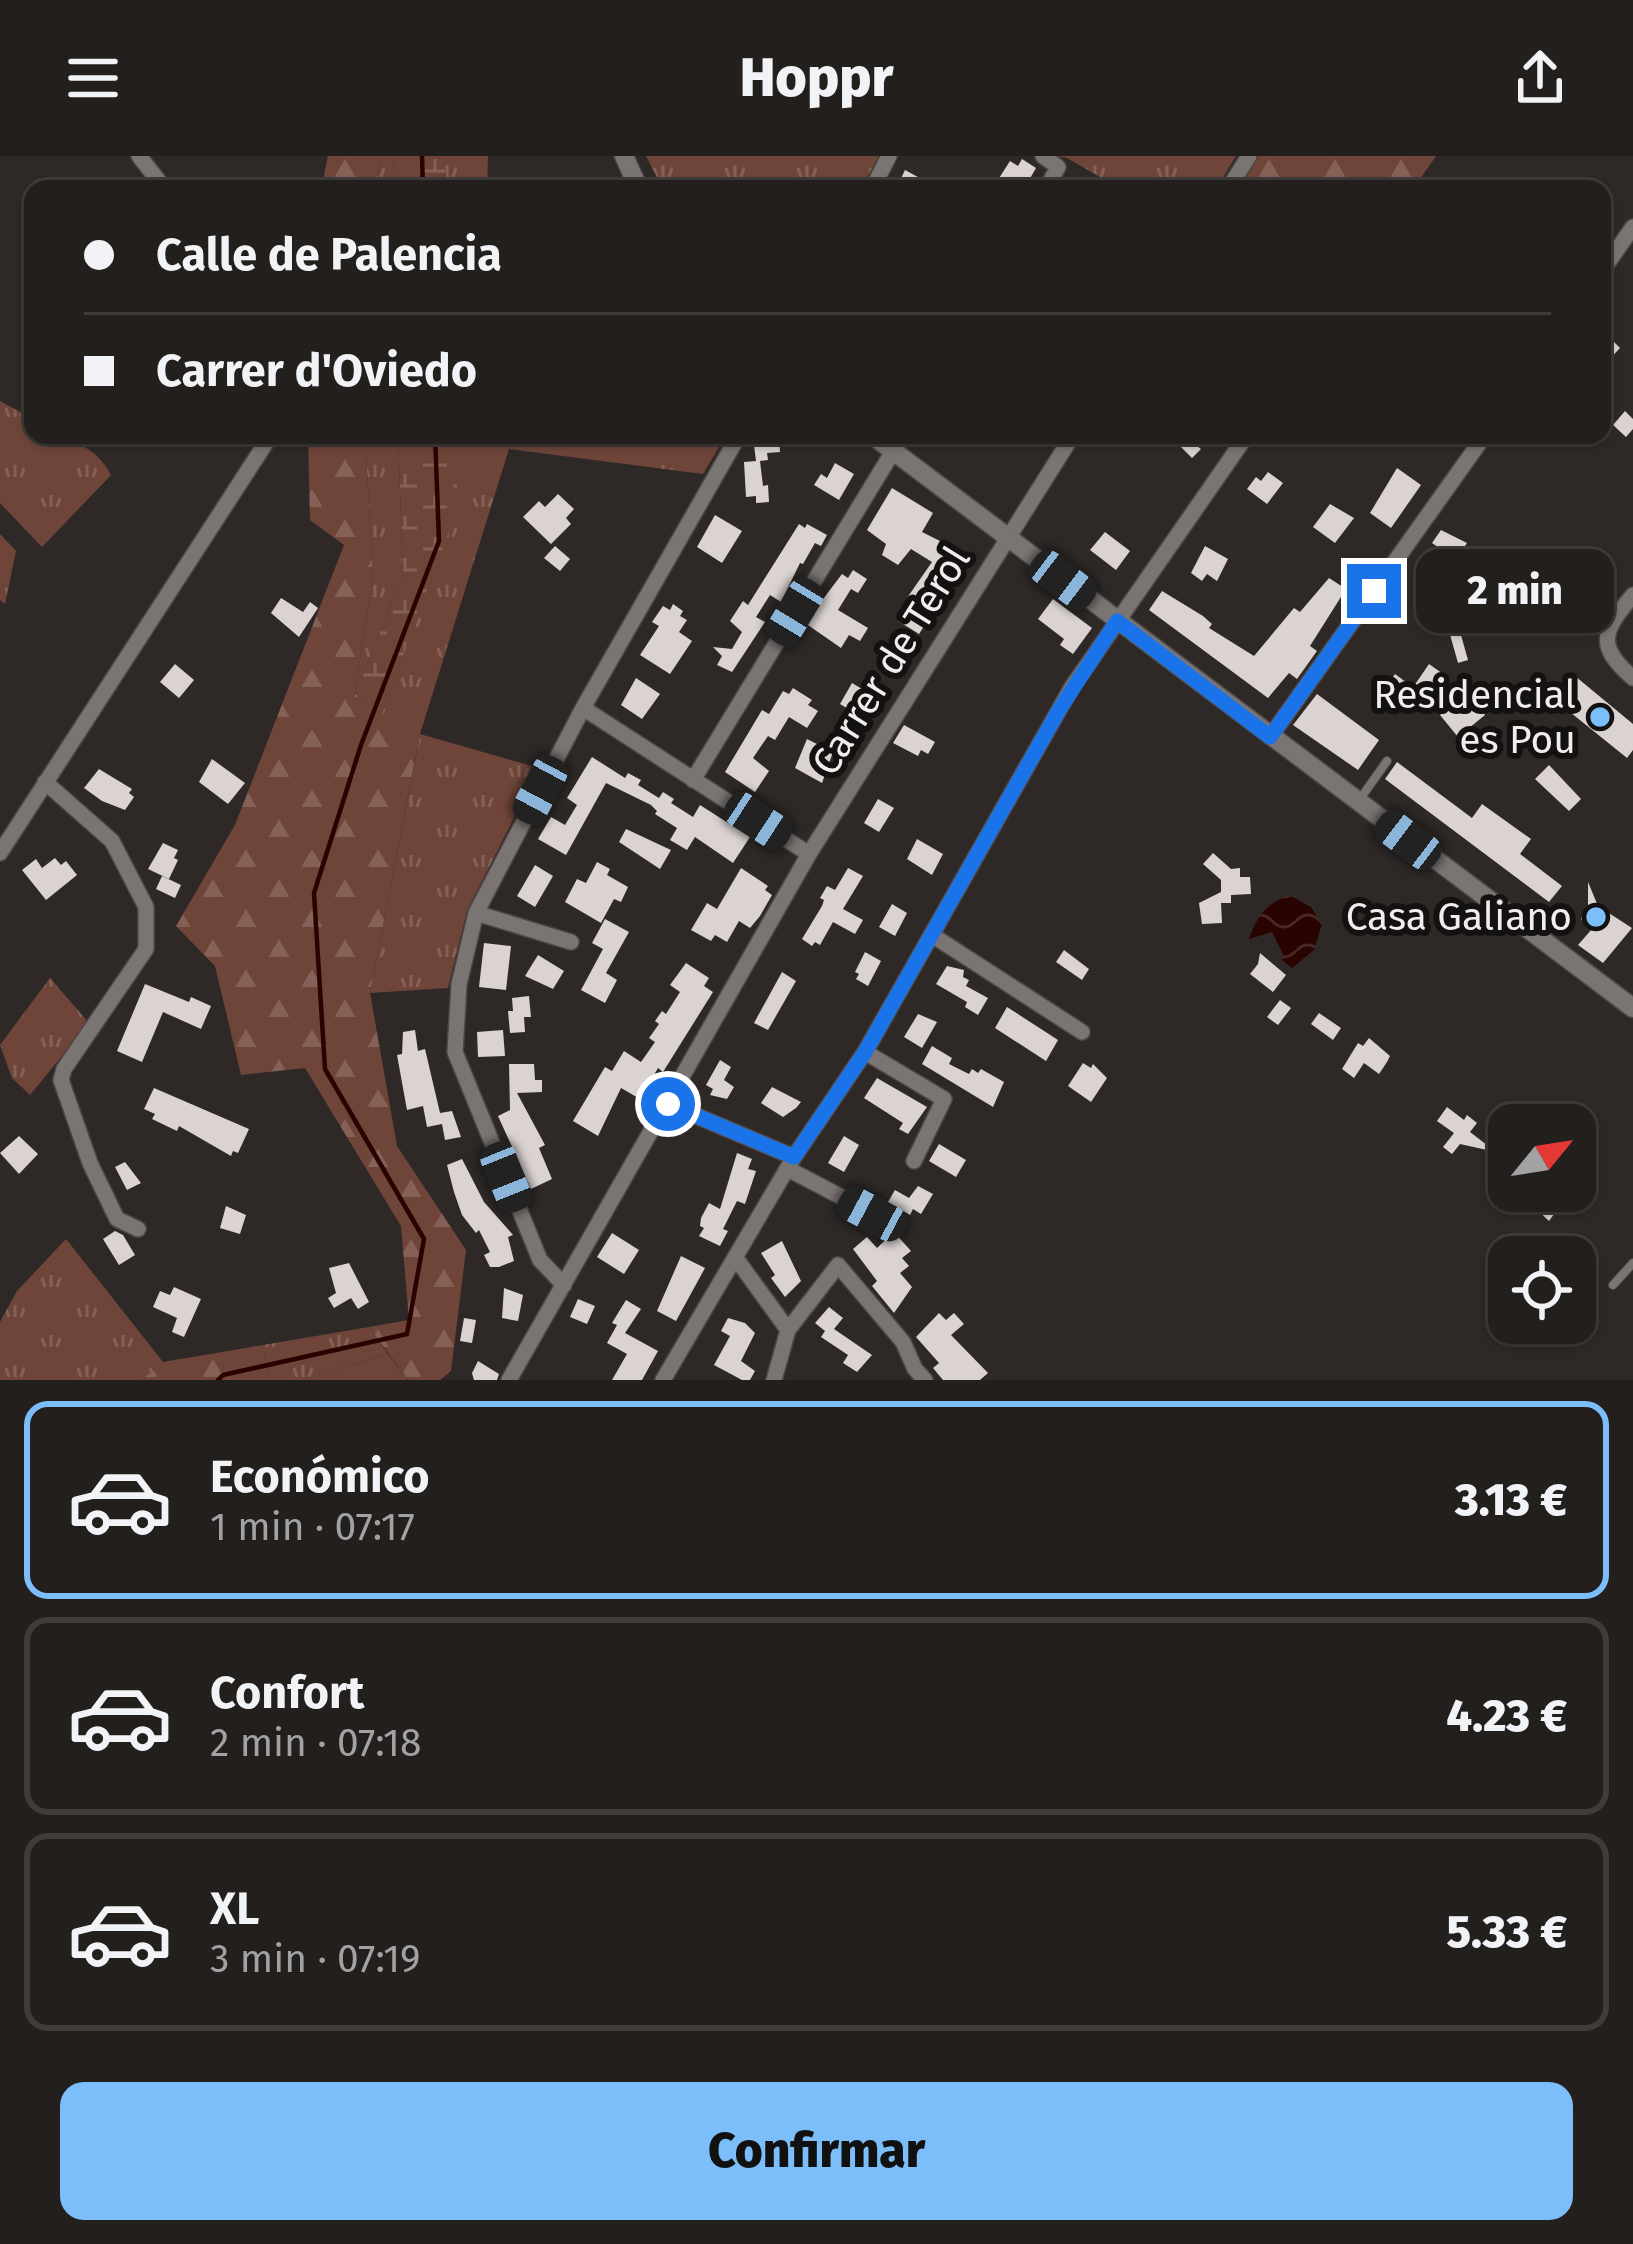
<!DOCTYPE html>
<html lang="es">
<meta charset="utf-8">
<style>
:root{--surface:#221f1d;--page:#2e2c2a;--text:#f1f3f6;--muted:#a2a2a4;--line:#3f3d3b;--accent:#7cbef9}
body{margin:0;font-family:"Fira Sans",sans-serif;background:var(--page);color:var(--text);height:100vh;display:flex;flex-direction:column;font-size:45px;white-space:nowrap}
*{box-sizing:border-box;margin:0}
p{font-size:39px;color:var(--muted)}
.icon{flex:none;width:66px;height:66px;fill:none;stroke:currentColor;stroke-width:2;stroke-linecap:round;stroke-linejoin:round}
.map{position:relative;height:1224px;overflow:hidden}
.sheet{display:flex;flex-direction:column;background:var(--surface);flex:1}
.sheet>*{flex:none}
.top-card{position:absolute;left:24px;top:24px;width:1587px;height:264px;border-radius:24px;box-shadow:0 3px 9px #0004,0 0 0 3px var(--line);display:grid;align-content:center;height:264px;padding:0 60px;background:var(--surface)}
.needle{width:78px;rotate:60deg}
.tools{position:absolute;left:1488px;top:948px;display:grid;gap:24px}
.tools a{display:grid;place-items:center;width:108px;height:108px;border-radius:24px;background:var(--surface);box-shadow:0 3px 9px #0004,0 0 0 3px var(--line);font-size:60px}
.end{position:absolute;width:54px;height:54px;margin:-27px;border:15px solid #1a73e8;background:#fff;box-shadow:0 0 0 6px #fff}
.from{border-radius:50%}
.bubble{position:absolute;height:84px;border-radius:24px;background:var(--surface);box-shadow:0 3px 9px #0004,0 0 0 3px var(--line);font-size:39px;font-weight:800;line-height:84px;text-align:center}
.car{position:absolute;width:36px;height:72px;margin:-36px -18px;border-radius:15px;box-shadow:0 0 9px 3px #0007;background:linear-gradient(#222 24%,#8ab4d8 0 40%,#222 0 76%,#8ab4d8 0 86%,#222 0)}
.top-card b{display:flex;align-items:center;gap:42px;height:114px;font-size:45px}
.top-card b+b{border-top:3px solid var(--line)}
.top-card i{width:30px;height:30px;background:var(--text)}
ul{padding:21px 0 0;list-style:none}
li{display:flex;align-items:center;gap:36px;height:198px;margin:0 24px 18px;padding:0 36px;border:6px solid var(--line);border-radius:24px}
li div{flex:1}
li b{display:block;font-size:45px}
li em{font-style:normal;font-weight:800}
li.current{border-color:var(--accent)}
li>.icon{width:108px;height:108px;stroke-width:1.5}
.button{display:flex;gap:24px;margin-top:auto;padding:24px 60px}
.button a{flex:1;height:138px;border-radius:24px;background:var(--accent);color:#111;font-size:48px;font-weight:800;line-height:138px;text-align:center}
header{display:flex;justify-content:space-between;align-items:center;height:156px;padding:0 60px;background:var(--surface);font-size:54px;font-weight:800}
.map>svg:first-child{display:block}
</style>
<header><svg class="icon" aria-label="menu" viewBox="0 0 24 24"><path d="M4 6h16M4 12h16M4 18h16"/></svg>Hoppr<svg class="icon" aria-label="share" viewBox="0 0 24 24"><path d="M12 15V3M7 8l5-5 5 5M5 13v7h14v-7"/></svg></header>
<div class="map">
<svg width="1633" height="1224" viewBox="0 0 1633 1224">
<defs>
<pattern id="grass-tufts" width="24" height="20" patternUnits="userSpaceOnUse" patternTransform="scale(3)"><rect width="24" height="20" fill="#6f453a"/><path d="M3 7l-1-3M5 7V3M7 7l1-3M15 17l-1-3M17 17v-4M19 17l1-3" fill="none" stroke="#846057"/></pattern>
<pattern id="forest-firs" width="22" height="20" patternUnits="userSpaceOnUse" patternTransform="scale(3)"><rect width="22" height="20" fill="#6f453a"/><path d="M5 1l3.5 6h-7zM16 11l3.5 6h-7z" fill="#846057"/></pattern>
<pattern id="wetland-marsh" width="20" height="14" patternUnits="userSpaceOnUse" patternTransform="scale(3)"><rect width="20" height="14" fill="#6f453a"/><path d="M1 5h8M5 5V1M11 12h8M15 12V8" fill="none" stroke="#846057"/></pattern>
<pattern id="water-waves" width="16" height="10" patternUnits="userSpaceOnUse" patternTransform="scale(3)"><rect width="16" height="10" fill="#280300"/><path d="M0 5q4-4 8 0t8 0" fill="none" stroke="#482825"/></pattern>
</defs>
<rect width="100%" height="100%" fill="#2e2927"/>
<path fill="url(#grass-tufts)" d="M381,0H393L395,33H373Z
M444,0H488L487,33H447Z
M646,0H879L861,33H663Z
M1055,0H1236L1216,33H1121L1067,2Z
M0,245L33,263V279C65,279 96,289 111,319L42,391L0,347Z
M365,279H398L403,418L354,541L373,421Z
M457,279H726L703,318L509,293L420,578L539,612L467,755L448,832L370,837L420,579L382,557L456,353Z
M0,378L16,395L5,448L0,444Z
M50,822L89,867L30,939L12,922L0,889Z
M66,1083L163,1206L141,1224H0V1166L17,1135Z
M369,1171L388,1198L301,1224H269L263,1189Z"/>
<path fill="url(#forest-firs)" d="M328,0H381L373,33H321Z
M1259,0H1436L1413,33H1249L1242,27Z
M308,279H365L373,421L354,541L420,578L370,837L397,990L466,1094L451,1215L440,1224H408L369,1171L409,1164L401,1070L305,912L241,919L215,810L176,770L235,669L344,389L310,364Z
M263,1189L269,1224H141L163,1206Z"/>
<path fill="url(#wetland-marsh)" d="M393,0H444L447,33H395Z
M398,279H457V353L382,557L354,541L403,418Z"/>
<path fill="#6f453a" d="M388,1198L408,1224H301Z"/>
<path fill="url(#water-waves)" d="M1289,739L1311,751L1322,768L1314,794L1292,812L1282,804L1283,798L1272,776L1249,783C1256,761 1267,747 1289,739Z"/>
<g fill="none" stroke-linecap="round" stroke-linejoin="round">
<path stroke="#280300" stroke-width="4.5" d="M422,0L423,33
M218,1224L223,1219L407,1178L424,1083L325,913L314,737L361,589L439,385L435,279"/>
</g>
<path fill="#dad3d1" d="M1022,3L1036,12L1024,33H992L1010,5L1018,10Z
M905,14L940,33H896Z
M1602,174L1620,192L1602,211Z
M1625,255L1633,263V273L1626,281L1613,269Z
M779,279L780,296L767,297L768,304L760,305L763,330L768,329L769,346L756,347V340L746,341L744,306L756,305L754,289H764L763,280Z
M1169,279H1205L1197,290L1201,293L1192,302Z
M835,307L854,318L839,344L814,329L821,318L827,322Z
M1397,312L1421,329L1391,372L1370,357Z
M1268,316L1283,327L1267,348L1247,333L1256,321L1261,325Z
M892,332L933,357L922,376L954,392L951,398L961,404L954,422L957,425L936,460L932,458L919,478L898,465L911,445L907,442L932,406L911,393L898,409L882,399L886,388L867,374Z
M558,338L574,353L566,362L571,368L551,388L523,361L539,345L545,351Z
M1330,348L1354,362L1335,387L1313,371Z
M715,359L742,375L722,407L697,391Z
M799,368L805,372L807,368L827,379L821,390L815,387L803,408L800,407L781,446L770,439L756,461L765,466L732,516L717,509L722,500L713,491L732,493L742,476L730,465L743,445L748,449Z
M1441,374L1467,387L1461,396L1453,391L1448,398L1432,387Z
M1105,376L1130,395L1116,414L1090,394Z
M555,390L570,403L560,415L544,402Z
M1205,390L1228,403L1217,425L1207,418L1202,425L1191,417Z
M853,414L867,423L858,437L851,433L838,454L868,472L860,485L849,479L841,492L805,467L842,418L848,422Z
M1574,419L1582,426L1588,420L1601,432L1595,439L1603,446L1584,466L1555,438Z
M1329,422L1346,433L1310,490L1317,495L1297,523L1289,517L1268,542L1149,454L1162,435L1203,460L1212,468L1209,472L1254,500L1294,452L1300,456Z
M281,442L303,456L310,446L318,452L299,481L271,457Z
M1053,443L1092,472L1073,498L1060,489L1064,483L1038,463Z
M673,448L683,455L680,460L687,464L679,476L692,485L670,518L640,499L659,470L652,466L663,450L670,454Z
M1459,472L1468,504L1458,507L1449,475Z
M175,508L194,524L179,542L160,526Z
M1429,508L1446,520L1442,527L1461,541L1467,537L1485,559L1458,581L1440,559L1446,554L1414,530Z
M1395,518L1422,538L1408,556L1382,536Z
M1575,520L1633,568V594L1627,602L1555,544Z
M636,522L660,538L642,563L621,549Z
M852,527L877,542L867,560L862,557L860,560L840,548Z
M793,532L812,544L808,549L818,555L807,572L789,561L775,584L768,580L753,602L769,615L755,636L725,616L762,554L769,558L783,535L789,538Z
M1317,538L1379,584L1358,614L1293,569Z
M904,569L935,586L928,598L921,594L918,600L893,587Z
M807,583L833,596L822,627L795,612Z
M592,601L625,622L628,617L641,624L638,629L659,642L663,636L674,643L671,647L693,661L700,649L750,681L733,707L695,681L687,694L670,684L677,672L655,658L657,655L651,649L606,627L566,699L538,683L551,661L565,669L577,649L567,642Z
M212,603L245,627L228,648L199,626Z
M1397,606L1472,662L1482,648L1531,683L1520,698L1562,730L1549,746L1385,623Z
M1549,609L1581,643L1569,655L1535,623Z
M99,613L132,633L129,637L134,641L125,654L102,645L84,632Z
M878,643L894,652L879,676L864,667Z
M626,673L671,694L660,713L619,686Z
M917,683L943,698L932,719L907,703Z
M163,687L178,694L174,702L178,704L169,723L148,713Z
M1213,697L1231,713L1240,712V721H1250L1251,738L1231,739V747H1221L1222,767L1202,768L1199,747L1221,736V724L1203,708Z
M55,702L61,709L66,705L77,719L46,744L22,714L36,703L42,712Z
M597,706L610,713L607,719L628,731L621,746L614,743L601,767L565,746L577,723L586,727Z
M535,709L553,720L535,751L517,740Z
M741,712L768,730L765,734L772,739L760,760L750,772L739,765L727,786L715,779L711,785L691,774L707,747L717,753Z
M848,712L863,720L843,753L863,764L855,778L833,766L820,789L815,786L812,790L802,783L822,750L824,744L820,742L827,730L835,734Z
M162,720L181,729L175,742L156,733Z
M1588,726L1598,750L1632,772L1603,807L1578,789L1592,773L1581,763L1588,755Z
M892,748L907,757L895,780L879,771Z
M605,763L629,776L606,817L617,824L605,847L581,834L603,793L592,787Z
M484,787L511,790L506,834L479,831Z
M1064,794L1089,813L1082,824L1056,806Z
M865,796L881,805L868,830L856,823L859,818L855,816Z
M1260,797L1286,819L1273,836L1250,818L1258,808Z
M538,799L564,815L553,833L525,820Z
M686,807L709,822L704,830L713,836L663,916L658,912L640,943L621,932L598,980L573,965L605,911L612,915L624,895L641,906L655,886L649,882L659,868L655,865L662,855L666,858L680,836L670,829Z
M947,810L964,814L963,821L969,824L966,830L988,842L978,859L965,851L967,846L936,828Z
M782,816L796,825L768,874L754,867Z
M145,828L189,846L191,841L211,850L201,873L163,856L142,906L117,895Z
M529,840L531,861H524L525,876L510,877L508,855H513L512,842Z
M1280,844L1291,852L1278,869L1267,861Z
M1007,851L1058,884L1046,905L995,872Z
M1319,857L1341,872L1333,884L1311,868Z
M918,858L937,866L922,892L904,881Z
M415,874L418,895L425,893L440,957L452,955L461,981L445,984L442,968L427,971L423,950L407,954L397,899L402,898L403,876Z
M503,874L505,900L478,901L477,876Z
M1369,882L1390,900L1387,906L1379,918L1364,907L1354,922L1342,913L1358,887L1363,890Z
M932,890L952,902L949,908L969,918L972,913L978,917L981,913L1004,926L993,951L922,908Z
M720,904L731,911L724,924L734,931L727,943L710,939L713,933L706,929Z
M1083,907L1091,912L1093,908L1107,922L1091,946L1068,930Z
M509,908H534L535,924H542V936L517,937L545,989L539,992L552,1023L531,1033L498,960L510,954Z
M877,922L927,951L908,978L899,973L903,967L864,942Z
M772,931L801,946L796,952L783,961L761,947Z
M154,932L249,973L238,997L233,995L231,1000L179,970L177,975L152,963L155,958L144,953Z
M1447,951L1464,964L1467,959L1477,967L1470,976L1496,996L1460,988L1452,998L1443,991L1454,977L1437,965Z
M19,980L38,998L19,1018L0,997Z
M844,980L859,989L844,1016L828,1007Z
M939,988L966,1004L956,1021L929,1005Z
M737,997L752,1003L748,1013L756,1015L745,1048L737,1045L723,1073L728,1075L720,1090L699,1080L704,1072L700,1070L701,1062L709,1047L720,1053Z
M462,1003L484,1046L513,1079L508,1081L514,1105L499,1111H490L484,1099L490,1096L479,1074L476,1077L462,1059L454,1036L447,1009Z
M125,1006L141,1027L127,1034L115,1011Z
M918,1030L933,1038L921,1058L913,1053L910,1059L888,1046L895,1034L909,1042Z
M1517,1035H1560L1567,1040L1549,1065Z
M226,1050L246,1059L240,1078L220,1072Z
M115,1075L123,1079L135,1099L119,1109L103,1083Z
M894,1076L911,1095L902,1102L909,1110L900,1117L912,1131L894,1157L872,1130L877,1125L853,1093L867,1081L877,1092Z
M612,1077L639,1094L624,1118L597,1101Z
M782,1085L801,1125L785,1141L771,1122L775,1119L761,1097Z
M681,1100L705,1112L676,1165L657,1155Z
M349,1107L369,1146L358,1153L351,1142L334,1152L328,1142L336,1137L329,1112Z
M174,1131L201,1143L184,1181L172,1176L177,1162L153,1151L160,1135L170,1139Z
M504,1132L523,1139L518,1165L502,1162Z
M578,1143L595,1150L587,1168L570,1161Z
M626,1144L641,1153L625,1177L658,1195L642,1224H612L627,1198L607,1187L617,1169L612,1167Z
M829,1151L843,1162L834,1173L872,1199L857,1216L843,1207L848,1199L821,1181L825,1175L815,1167Z
M939,1157L946,1164L954,1157L964,1168L951,1179L988,1217L980,1224H943L933,1212L939,1207L916,1181Z
M464,1162L476,1164L472,1187L460,1185Z
M728,1162L745,1167L755,1177L741,1205L755,1215L750,1224H742L714,1209L730,1180L721,1175Z
M478,1205L499,1218L497,1224H474L472,1217Z"/>
<g fill="none" stroke-linecap="round" stroke-linejoin="round">
<g stroke="#4a4745" stroke-width="10">
<path id="service" d="M1360,643L1387,605
M1613,1129L1633,1107"/>
</g>
<g stroke="#4a4745" stroke-width="18">
<path id="minor" d="M139,0L165,33
M1043,0L1058,11L1046,33
M872,33L889,0
M1228,33L1249,0
M1602,115L1633,71
M1633,439C1603,475 1595,489 1633,522
M583,552L809,698
M1270,581L1485,279
M693,624L903,279
M45,626L112,685L146,751V793L64,913L61,924L90,1007L117,1063L138,1073
M0,697L271,279
M476,757L571,786
M932,779L1082,876
M865,896L944,943L914,1005
M668,948L794,1001
M788,1013L872,1057
M735,1101L788,1174
M564,1129L540,1104L455,896L459,828L476,757L583,552L739,279
M509,1224L809,698L1073,279
M663,1224L794,1001L865,896L1072,531L1247,279
M774,1224L788,1174L838,1109L903,1186L915,1213L925,1224"/>
</g>
<g stroke="#4a4745" stroke-width="21">
<path id="tertiary" d="M624,0L639,33
M872,279L1633,852"/>
</g>
<use href="#service" stroke="#7a7472" stroke-width="8"/>
<use href="#minor" stroke="#7a7472" stroke-width="15"/>
<use href="#tertiary" stroke="#7a7472" stroke-width="18"/>
</g>
<g fill="none" stroke-linecap="round" stroke-linejoin="round">
<path stroke="#1a73e8" stroke-width="15" d="M668,948L794,1001L865,896L1059,554L1117,465L1270,581L1374,435"/>
</g>
<g fill="#7cbef9" stroke="#141211" stroke-width="4.5">
<circle cx="1600" cy="561" r="12"/>
<circle cx="1596" cy="761" r="12"/>
</g>
<g text-anchor="middle" dominant-baseline="central" stroke-width="12" stroke-linejoin="round" paint-order="stroke">
<g font-size="39" fill="#f0edec" stroke="#141211">
<text transform="translate(891 505) rotate(-58)">Carrer de Terol</text>
</g>
<g font-size="39" fill="#f0edec" stroke="#141211" text-anchor="end">
<text x="1576" y="539">Residencial<tspan x="1576" dy="45">es Pou</tspan></text>
<text x="1572" y="761">Casa Galiano</text>
</g>
</g>
</svg>
<div class="tools">
<a><svg class="needle" viewBox="-14 -14 28 28"><path d="M0-13l5 13h-10z" fill="#e53935"/><path d="M0 13l5-13h-10z" fill="#a2a2a4"/></svg></a>
<a><svg class="icon" aria-label="locate" viewBox="0 0 24 24"><circle cx="12" cy="12" r="6"/><path d="M12 2v4M12 18v4M2 12h4M18 12h4"/></svg></a>
</div>
<i class="end from" style="left:668px;top:948px"></i>
<i class="end" style="left:1374px;top:435px"></i>
<div class="bubble" style="left:1416px;top:393px;width:198px">2 min</div>
<i class="car" style="left:1063px;top:424px;rotate:127deg"></i>
<i class="car" style="left:795px;top:456px;rotate:211deg"></i>
<i class="car" style="left:540px;top:634px;rotate:208deg"></i>
<i class="car" style="left:758px;top:665px;rotate:123deg"></i>
<i class="car" style="left:1408px;top:684px;rotate:307deg"></i>
<i class="car" style="left:506px;top:1021px;rotate:158deg"></i>
<i class="car" style="left:872px;top:1058px;rotate:298deg"></i>
<div class="top-card">
<b><i class="from"></i>Calle de Palencia</b>
<b><i></i>Carrer d'Oviedo</b>
</div>
</div>
<section class="sheet">
<ul>
<li class="current"><svg class="icon" aria-label="car" viewBox="0 0 24 24"><path d="M5 17H2v-5l4-1 3-4h7l3 4 3 1v5h-3M9 17h6M6 11h13"/><circle cx="7" cy="17" r="2"/><circle cx="17" cy="17" r="2"/></svg><div><b>Económico</b><p>1 min · 07:17</p></div><em>3.13 €</em></li>
<li><svg class="icon" aria-label="car" viewBox="0 0 24 24"><path d="M5 17H2v-5l4-1 3-4h7l3 4 3 1v5h-3M9 17h6M6 11h13"/><circle cx="7" cy="17" r="2"/><circle cx="17" cy="17" r="2"/></svg><div><b>Confort</b><p>2 min · 07:18</p></div><em>4.23 €</em></li>
<li><svg class="icon" aria-label="car" viewBox="0 0 24 24"><path d="M5 17H2v-5l4-1 3-4h7l3 4 3 1v5h-3M9 17h6M6 11h13"/><circle cx="7" cy="17" r="2"/><circle cx="17" cy="17" r="2"/></svg><div><b>XL</b><p>3 min · 07:19</p></div><em>5.33 €</em></li>
</ul>
<div class="button"><a>Confirmar</a></div>
</section>
